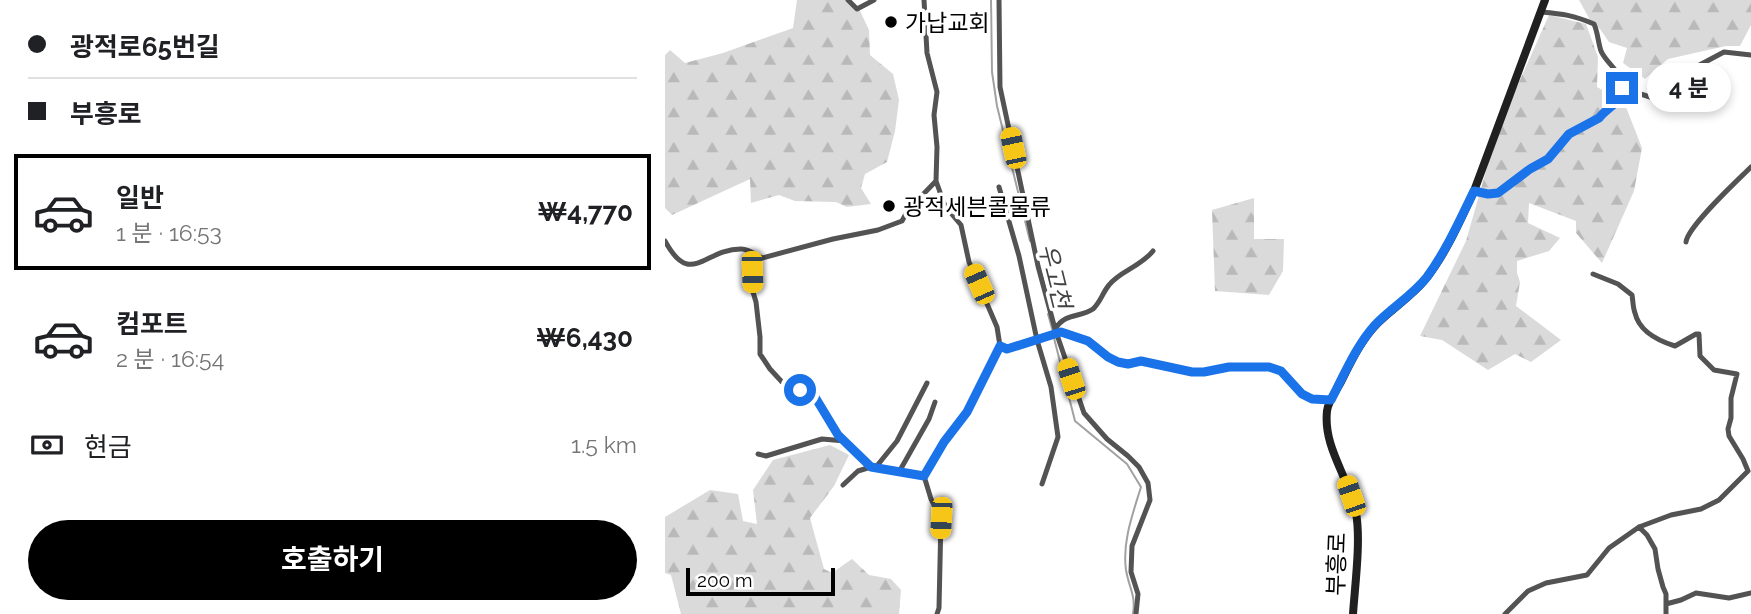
<!DOCTYPE html>
<html lang="ko">
<meta charset="utf-8">
<style>
:root{--surface:#fff;--page:#f2f2f2;--text:#202124;--muted:#757577;--line:#e0e0e0;--accent:#000}
body{margin:0;font-family:Raleway,"Noto Sans KR",sans-serif;background:var(--page);color:var(--text);height:100vh;display:flex;flex-direction:column;font-size:26px;white-space:nowrap}
*{box-sizing:border-box;margin:0}
p{font-size:23px;color:var(--muted)}
.icon{flex:none;width:38px;height:38px;fill:none;stroke:currentColor;stroke-width:2;stroke-linecap:round;stroke-linejoin:round}
.map{position:relative;flex:1;overflow:hidden}
.details{display:flex;flex-direction:column;background:var(--surface);width:665px}
.details>*{flex:none}
.hud{display:grid;align-content:center;height:154px;padding:0 28px;background:var(--surface)}
.scale{position:absolute;left:21px;bottom:18px;width:149px;box-sizing:border-box;padding-left:7px;border:4px solid #000;border-top:0;font-size:19px;line-height:24px;white-space:nowrap;color:#000;-webkit-text-stroke:5px #fff;paint-order:stroke}
.end{position:absolute;width:32px;height:32px;margin:-16px;border:9px solid #1a73e8;background:#fff;box-shadow:0 0 0 4px #fff}
.from{border-radius:50%}
.bubble{position:absolute;height:49px;border-radius:24px;background:var(--surface);box-shadow:0 4px 10px #0003;font-size:23px;font-weight:700;line-height:49px;text-align:center}
.car{position:absolute;width:21px;height:42px;margin:-21px -10px;border-radius:9px;box-shadow:0 0 5px 2px #0007;background:linear-gradient(#f5c518 24%,#345 0 40%,#f5c518 0 76%,#345 0 86%,#f5c518 0)}
.hud b{display:flex;align-items:center;gap:24px;height:66px;font-size:26px}
.hud b+b{border-top:2px solid var(--line)}
.hud i{width:18px;height:18px;background:var(--text)}
ul{padding:0;list-style:none}
li{display:flex;align-items:center;gap:21px;height:116px;margin:0 14px 10px;padding:0 14px;border:4px solid transparent;border-radius:0px}
li div{flex:1}
li b{display:block;font-size:26px}
li em{font-style:normal;font-weight:700}
li.selected{border-color:var(--accent)}
li>.icon{width:63px;height:63px;stroke-width:1.5}
.pay{display:flex;align-items:center;gap:18px;height:77px;padding:0 28px;font-size:26px}
.pay p{margin-inline-start:auto}
.button{display:flex;gap:14px;margin-top:auto;padding:14px 28px}
.button a{flex:1;height:80px;border-radius:42px;background:var(--accent);color:#fff;font-size:28px;font-weight:700;line-height:80px;text-align:center}
main{display:flex;flex:1;min-height:0}
.map>svg:first-child{display:block}
</style>
<main>
<section class="details">
<div class="hud">
<b><i class="from"></i>광적로65번길</b>
<b><i></i>부흥로</b>
</div>
<ul>
<li class="selected"><svg class="icon" aria-label="car" viewBox="0 0 24 24"><path d="M5 17H2v-5l4-1 3-4h7l3 4 3 1v5h-3M9 17h6M6 11h13"/><circle cx="7" cy="17" r="2"/><circle cx="17" cy="17" r="2"/></svg><div><b>일반</b><p>1 분 · 16:53</p></div><em>₩4,770</em></li>
<li><svg class="icon" aria-label="car" viewBox="0 0 24 24"><path d="M5 17H2v-5l4-1 3-4h7l3 4 3 1v5h-3M9 17h6M6 11h13"/><circle cx="7" cy="17" r="2"/><circle cx="17" cy="17" r="2"/></svg><div><b>컴포트</b><p>2 분 · 16:54</p></div><em>₩6,430</em></li>
</ul>
<div class="pay"><svg class="icon" aria-label="cash" viewBox="0 0 24 24"><path d="M3 7h18v10H3z"/><circle cx="12" cy="12" r="2"/></svg>현금<p>1.5 km</p></div>
<div class="button"><a>호출하기</a></div>
</section>
<div class="map">
<svg width="1086" height="614" viewBox="0 0 1086 614">
<defs>
<pattern id="forest-firs" width="22" height="20" patternUnits="userSpaceOnUse" patternTransform="scale(1.75)"><rect width="22" height="20" fill="#dadada"/><path d="M5 1l3.5 6h-7zM16 11l3.5 6h-7z" fill="#b9b9b9"/></pattern>
</defs>
<rect width="100%" height="100%" fill="#fff"/>
<path fill="url(#forest-firs)" d="M132,0H180L195,11L204,30L205,55L228,74L234,100L230,131L222,162L200,174L196,188L206,204L182,207L171,202L130,201L114,195L86,203L85,179L7,215L0,208V55L5,50L20,63L58,53L128,28Z
M914,0H1086V25L1075,46H1061L1003,59L980,79L958,63L962,48L944,42L935,29L925,20Z
M884,15L921,24L933,57L932,87L959,102L977,148L969,191L937,263L911,233V221L864,203L863,223L895,238L884,251L852,261V273L855,282L851,306L896,340L866,362L850,354L823,370L777,340L755,336L801,241L823,164L850,91Z
M589,198V239H619L618,271L604,295L550,291L547,210Z
M165,445L184,455L169,486L145,518L159,569L167,573L187,559L204,575L226,579L236,590L234,614H16L6,575L0,573V517L45,490L73,494L78,521L92,524L88,490L108,460Z"/>
<g fill="none" stroke-linecap="round" stroke-linejoin="round">
<path stroke="#a1a1a1" stroke-width="2" d="M326,0L327,72L332,106L365,241
M383,314L388,332
M389,338L410,421L462,464L476,487C468,513 457,542 461,570C464,588 471,595 468,614"/>
<path stroke="#535353" stroke-width="5" d="M183,0L192,9L209,0
M334,0L335,87L373,266L390,329L419,413L442,439L463,456L474,467L483,483L485,500L467,546L466,572L473,594L471,614
M957,88L985,97L995,86L1059,52L1086,55
M334,187L354,256L372,340L386,387L393,437L377,484
M809,191L823,194L833,193L845,182L883,159L904,134L934,118C940,109 954,104 957,94C962,75 942,65 936,51C933,42 933,33 929,24C908,15 898,14 876,12
M0,241C26,289 39,248 77,249C83,249 91,255 97,258L168,239L213,230L237,221L243,210L271,181
M1021,242C1023,226 1072,181 1086,167
M87,253L88,292L91,302L95,337V354L105,369L117,382L150,397L173,435L206,467L259,476L279,442L302,412L335,346L332,327L304,262L296,225L280,206L271,181L272,147L269,115L272,92L262,53L259,0
M928,274L953,284L967,295C968,301 968,308 970,313C974,331 994,341 1010,346L1031,334H1034L1035,356L1049,370L1072,374L1066,398V418L1063,429L1064,436L1078,459L1083,471
M390,329C401,312 415,318 428,309C435,303 438,292 444,285C455,271 475,267 488,251
M335,346L342,349L396,332L423,341L443,357L453,362L463,364L476,361L527,372H539L564,367H604L616,371L637,394L647,399L666,400
M93,454L101,456L157,439L180,441
M211,467L232,441L262,383
M234,472L264,419L270,402
M259,476L266,499L276,518L274,608L272,614
M178,485L193,471L206,467
M974,527L982,535L990,549L993,569L998,587L1001,594V614
M1001,604L1016,600L1031,593L1064,598L1086,593
M840,614L863,591L881,583L922,575L944,548L974,527L1006,515L1036,509L1054,500L1083,471"/>
<path stroke="#202020" stroke-width="8" d="M688,614C690,585 696,540 691,513C684,477 658,448 662,411C663,401 671,391 676,382C686,362 696,340 713,323C728,308 746,297 760,280C781,254 795,221 809,191L880,0"/>
</g>
<g fill="none" stroke-linecap="round" stroke-linejoin="round">
<path stroke="#1a73e8" stroke-width="9" d="M135,390L150,397L173,435L206,467L259,476L279,442L302,412L335,346L342,349L396,332L423,341L443,357L453,362L463,364L476,361L527,372H539L564,367H604L616,371L637,394L647,399L666,400C679,375 691,346 710,325C726,308 747,296 762,277C781,251 795,220 809,191L823,194L833,193L865,169L883,159L904,134L934,118C942,107 957,103 957,88"/>
</g>
<g fill="#000" stroke="#fff" stroke-width="2.5">
<circle cx="226" cy="22" r="7"/>
<circle cx="224" cy="206" r="7"/>
</g>
<g text-anchor="middle" dominant-baseline="central" stroke-width="7" stroke-linejoin="round" paint-order="stroke">
<g font-size="23" fill="#000" stroke="#fff" text-anchor="start">
<text x="240" y="22">가납교회</text>
<text x="238" y="206">광적세븐콜물류</text>
</g>
<g font-size="23" fill="#000" stroke="#fff">
<text transform="translate(671 564) rotate(-88)">부흥로</text>
</g>
<g font-size="24" font-style="italic" fill="#424242" stroke="#fff">
<text transform="translate(390 276) rotate(76)">우고천</text>
</g>
</g>
</svg>
<div class="scale">200 m</div>
<i class="end from" style="left:135px;top:390px"></i>
<i class="end" style="left:957px;top:88px"></i>
<div class="bubble" style="left:982px;top:63px;width:84px">4 분</div>
<i class="car" style="left:348px;top:148px;rotate:348deg"></i>
<i class="car" style="left:87px;top:272px;rotate:178deg"></i>
<i class="car" style="left:314px;top:284px;rotate:336deg"></i>
<i class="car" style="left:406px;top:379px;rotate:342deg"></i>
<i class="car" style="left:686px;top:496px;rotate:341deg"></i>
<i class="car" style="left:276px;top:518px;rotate:183deg"></i>
</div>
</main>
